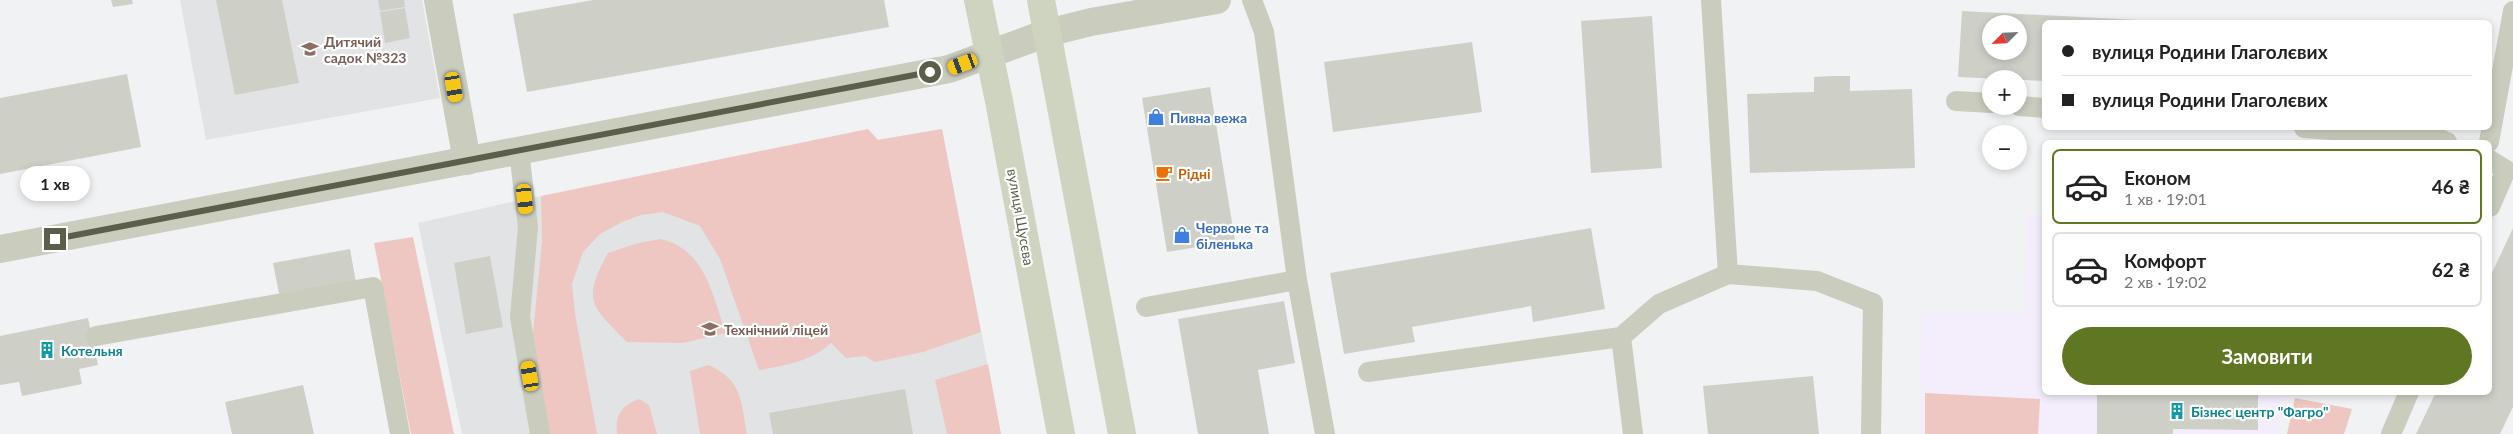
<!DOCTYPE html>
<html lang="uk">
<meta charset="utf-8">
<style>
:root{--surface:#fff;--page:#f2f2f2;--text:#222;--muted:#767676;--line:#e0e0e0;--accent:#5f7722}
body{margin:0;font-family:Lato,sans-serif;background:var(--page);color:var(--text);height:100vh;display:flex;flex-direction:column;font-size:19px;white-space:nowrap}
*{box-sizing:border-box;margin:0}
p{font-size:16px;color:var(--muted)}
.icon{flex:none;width:28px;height:28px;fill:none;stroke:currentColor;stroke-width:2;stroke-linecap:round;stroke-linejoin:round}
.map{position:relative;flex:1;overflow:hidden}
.side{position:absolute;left:2042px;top:140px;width:450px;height:255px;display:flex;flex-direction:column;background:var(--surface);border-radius:8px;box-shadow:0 2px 8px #0003}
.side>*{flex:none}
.guide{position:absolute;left:2042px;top:20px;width:450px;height:110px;border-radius:8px;box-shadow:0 2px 8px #0003;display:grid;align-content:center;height:110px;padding:0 20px;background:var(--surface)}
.needle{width:32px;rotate:246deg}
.fabs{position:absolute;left:1982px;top:15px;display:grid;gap:10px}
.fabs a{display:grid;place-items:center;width:45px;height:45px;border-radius:50%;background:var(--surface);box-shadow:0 2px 8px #0003;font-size:25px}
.end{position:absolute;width:22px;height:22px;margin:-11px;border:6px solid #5a5e4a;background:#fff;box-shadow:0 0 0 2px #fff}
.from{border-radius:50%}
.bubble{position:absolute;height:35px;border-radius:18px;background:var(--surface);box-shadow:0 2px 8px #0003;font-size:16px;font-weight:700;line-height:35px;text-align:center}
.car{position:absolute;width:15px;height:30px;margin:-15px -8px;border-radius:6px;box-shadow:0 0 4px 1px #0007;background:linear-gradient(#f5c518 24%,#345 0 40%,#f5c518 0 76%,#345 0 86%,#f5c518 0)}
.guide b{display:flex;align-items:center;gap:18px;height:48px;font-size:19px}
.guide b+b{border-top:1px solid var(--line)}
.guide i{width:12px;height:12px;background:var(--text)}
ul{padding:9px 0 0;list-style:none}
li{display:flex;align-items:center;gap:15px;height:75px;margin:0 10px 8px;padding:0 10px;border:2px solid var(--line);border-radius:8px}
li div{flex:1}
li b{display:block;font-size:19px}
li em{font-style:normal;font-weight:700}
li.selected{border-color:var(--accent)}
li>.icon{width:45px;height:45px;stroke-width:1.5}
.primary-button{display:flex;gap:10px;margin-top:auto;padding:10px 20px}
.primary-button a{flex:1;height:58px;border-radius:30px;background:var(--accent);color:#fff;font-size:20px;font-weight:700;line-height:58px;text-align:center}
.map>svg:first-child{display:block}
</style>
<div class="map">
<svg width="2513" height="434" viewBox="0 0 2513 434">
<rect width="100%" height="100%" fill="#f1f2f3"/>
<path fill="#f3edfc" d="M2028,214H2045V392L2286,393L2276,434H1920L1922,312L2025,313Z"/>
<path fill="#e2e3e4" d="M180,0H422L440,98L206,140Z
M942,129L1001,434H462L418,223L525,199Z"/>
<path fill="#eec7c2" d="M868,129L878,140L942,129L981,332L923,352L875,362L865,356L846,358L831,343C812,361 784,366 759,370L720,259L700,226L663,212L641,215L622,222L600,234L583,252L572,284L575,314L597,434H546L533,334L542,242L541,196Z
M413,237L454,434H411L374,243Z
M661,239C706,250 712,295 726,333L683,343L627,342C592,306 581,302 608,253L638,243Z
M988,364L1001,434H947L935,380Z
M708,365C742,379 741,401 747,434H700L690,371Z
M1925,393L2040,399L2038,434H1925Z
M2295,398L2352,409L2344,434H2287Z
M639,399L649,405L657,434H617C615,415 621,406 639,399Z"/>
<path fill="#ced0c8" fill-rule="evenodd" d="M111,0H132L133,4L113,7Z
M216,0H282L299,83L235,95Z
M378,0H404L405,7L380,11Z
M593,0H884L889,27L527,92L513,14Z
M405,8L410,38L385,43L380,12Z
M1962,11L2158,21V22H2045V81L1958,77ZM1991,24H2019V51H1991Z
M1652,16L1662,168L1591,173L1581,21Z
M1472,42L1482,112L1333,132L1324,62Z
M127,74L141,147L0,174V98Z
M1832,76H1850V91L1912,89L1915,168L1750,173L1747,94L1814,92V77Z
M1210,87L1235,241L1167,252L1142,98Z
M1591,228L1605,309L1533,322L1531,306L1412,327L1415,342L1344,354L1330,273Z
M2513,228V407L2500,434H2416L2436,392H2490V277Z
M350,249L357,288L281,303L273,263Z
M490,256L503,327L466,334L454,263Z
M1284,301L1295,363L1258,370L1269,434H1198L1178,319Z
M88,318L98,365L79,369L82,384L22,396L19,382L0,385V336Z
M1813,376L1819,434H1708L1703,386Z
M303,385L314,434H232L225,402Z
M905,389L913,434H773L769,413Z
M2097,392H2258V430L2173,429V434H2097Z"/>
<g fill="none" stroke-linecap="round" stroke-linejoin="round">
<path stroke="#cacdbe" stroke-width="20" d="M1252,0L1264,32L1297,280L1325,434
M1711,0L1728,274
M1956,101L1991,103
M2019,106L2045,108
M2304,128L2433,137L2447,142
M2489,142L2513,11
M519,151L528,227L520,317L540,434
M2490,160L2506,170L2490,207
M1146,307L1297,280
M96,336L373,287L400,434
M1621,337L1659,304L1728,274L1817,281L1873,303L1871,434
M1368,372L1621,337L1633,434
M2391,434L2409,392"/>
<path stroke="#cacdbe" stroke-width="28" d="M438,0L467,161"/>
<path stroke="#cacdbe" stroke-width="28" d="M0,249L949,69L1047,33L1091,22L1217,0"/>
<path stroke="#cfd4c0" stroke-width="28" d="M978,0L999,101L1061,434
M1041,0L1122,434"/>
</g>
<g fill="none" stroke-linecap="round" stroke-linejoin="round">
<path stroke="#5a5e4a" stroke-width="6" d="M55,239L930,72"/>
</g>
<defs>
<g id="school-bare" transform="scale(1.35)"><path d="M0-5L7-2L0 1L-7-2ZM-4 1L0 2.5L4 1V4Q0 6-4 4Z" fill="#8d6e63" stroke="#fff" stroke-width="2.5" paint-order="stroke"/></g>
<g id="shop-bare" transform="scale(1.35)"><path d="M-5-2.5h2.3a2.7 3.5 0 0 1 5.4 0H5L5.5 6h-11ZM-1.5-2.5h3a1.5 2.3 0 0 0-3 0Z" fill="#3f7fe0" stroke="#fff" stroke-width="2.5" paint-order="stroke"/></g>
<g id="cafe-bare" transform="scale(1.35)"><path d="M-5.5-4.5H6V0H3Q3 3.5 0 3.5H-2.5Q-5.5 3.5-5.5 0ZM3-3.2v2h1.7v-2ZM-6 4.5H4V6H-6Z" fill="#e8710a" stroke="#fff" stroke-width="2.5" paint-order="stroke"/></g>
<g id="building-bare" transform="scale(1.35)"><path d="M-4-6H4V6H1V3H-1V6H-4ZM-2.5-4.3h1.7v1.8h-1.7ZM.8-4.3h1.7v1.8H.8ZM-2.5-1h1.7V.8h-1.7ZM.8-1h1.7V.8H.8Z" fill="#0f9aa8" stroke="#fff" stroke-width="2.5" paint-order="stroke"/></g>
</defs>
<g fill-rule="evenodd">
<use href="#school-bare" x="310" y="49"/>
<use href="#shop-bare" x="1156" y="117"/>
<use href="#cafe-bare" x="1164" y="173"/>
<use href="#shop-bare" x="1182" y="235"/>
<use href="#school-bare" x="710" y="329"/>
<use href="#building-bare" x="47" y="350"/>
<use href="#building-bare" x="2177" y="411"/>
</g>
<g text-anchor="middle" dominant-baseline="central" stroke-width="4.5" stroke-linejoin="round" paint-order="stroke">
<g font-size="14" font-weight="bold" fill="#785e54" stroke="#fff" text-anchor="start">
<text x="324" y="41">Дитячий<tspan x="324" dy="16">садок №323</tspan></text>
<text x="724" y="329">Технічний ліцей</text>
</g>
<g font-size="14" font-weight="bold" fill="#366cbe" stroke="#fff" text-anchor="start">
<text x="1170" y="117">Пивна вежа</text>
<text x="1196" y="227">Червоне та<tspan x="1196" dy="16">біленька</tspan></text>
</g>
<g font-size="14" font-weight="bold" fill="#c56008" stroke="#fff" text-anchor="start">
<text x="1178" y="173">Рідні</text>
</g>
<g font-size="14" fill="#5a5e4a" stroke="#fff">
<text transform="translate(1021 217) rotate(80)">вулиця Щусєва</text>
</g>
<g font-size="14" font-weight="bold" fill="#0d838f" stroke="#fff" text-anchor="start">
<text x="61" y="350">Котельня</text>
<text x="2191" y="411">Бізнес центр "Фагро"</text>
</g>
</g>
</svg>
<div class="fabs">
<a><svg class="needle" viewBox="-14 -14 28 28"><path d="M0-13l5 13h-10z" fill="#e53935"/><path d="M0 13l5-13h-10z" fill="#767676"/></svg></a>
<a>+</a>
<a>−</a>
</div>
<i class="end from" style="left:930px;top:72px"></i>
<i class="end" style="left:55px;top:239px"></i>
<div class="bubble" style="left:20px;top:166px;width:70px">1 хв</div>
<i class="car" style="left:963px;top:64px;rotate:250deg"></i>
<i class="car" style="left:454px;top:87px;rotate:170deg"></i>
<i class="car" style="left:525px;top:199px;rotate:174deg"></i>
<i class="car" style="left:530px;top:376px;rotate:350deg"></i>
<div class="guide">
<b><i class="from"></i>вулиця Родини Глаголєвих</b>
<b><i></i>вулиця Родини Глаголєвих</b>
</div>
<section class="side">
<ul>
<li class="selected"><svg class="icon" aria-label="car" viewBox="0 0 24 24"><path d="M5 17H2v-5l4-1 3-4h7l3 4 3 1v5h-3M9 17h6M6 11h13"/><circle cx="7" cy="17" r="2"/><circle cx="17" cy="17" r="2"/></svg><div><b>Економ</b><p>1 хв · 19:01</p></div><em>46 ₴</em></li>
<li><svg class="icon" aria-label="car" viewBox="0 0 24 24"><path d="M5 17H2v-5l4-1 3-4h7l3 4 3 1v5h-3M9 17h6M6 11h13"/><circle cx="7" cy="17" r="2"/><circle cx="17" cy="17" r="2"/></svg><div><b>Комфорт</b><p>2 хв · 19:02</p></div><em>62 ₴</em></li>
</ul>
<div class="primary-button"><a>Замовити</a></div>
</section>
</div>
